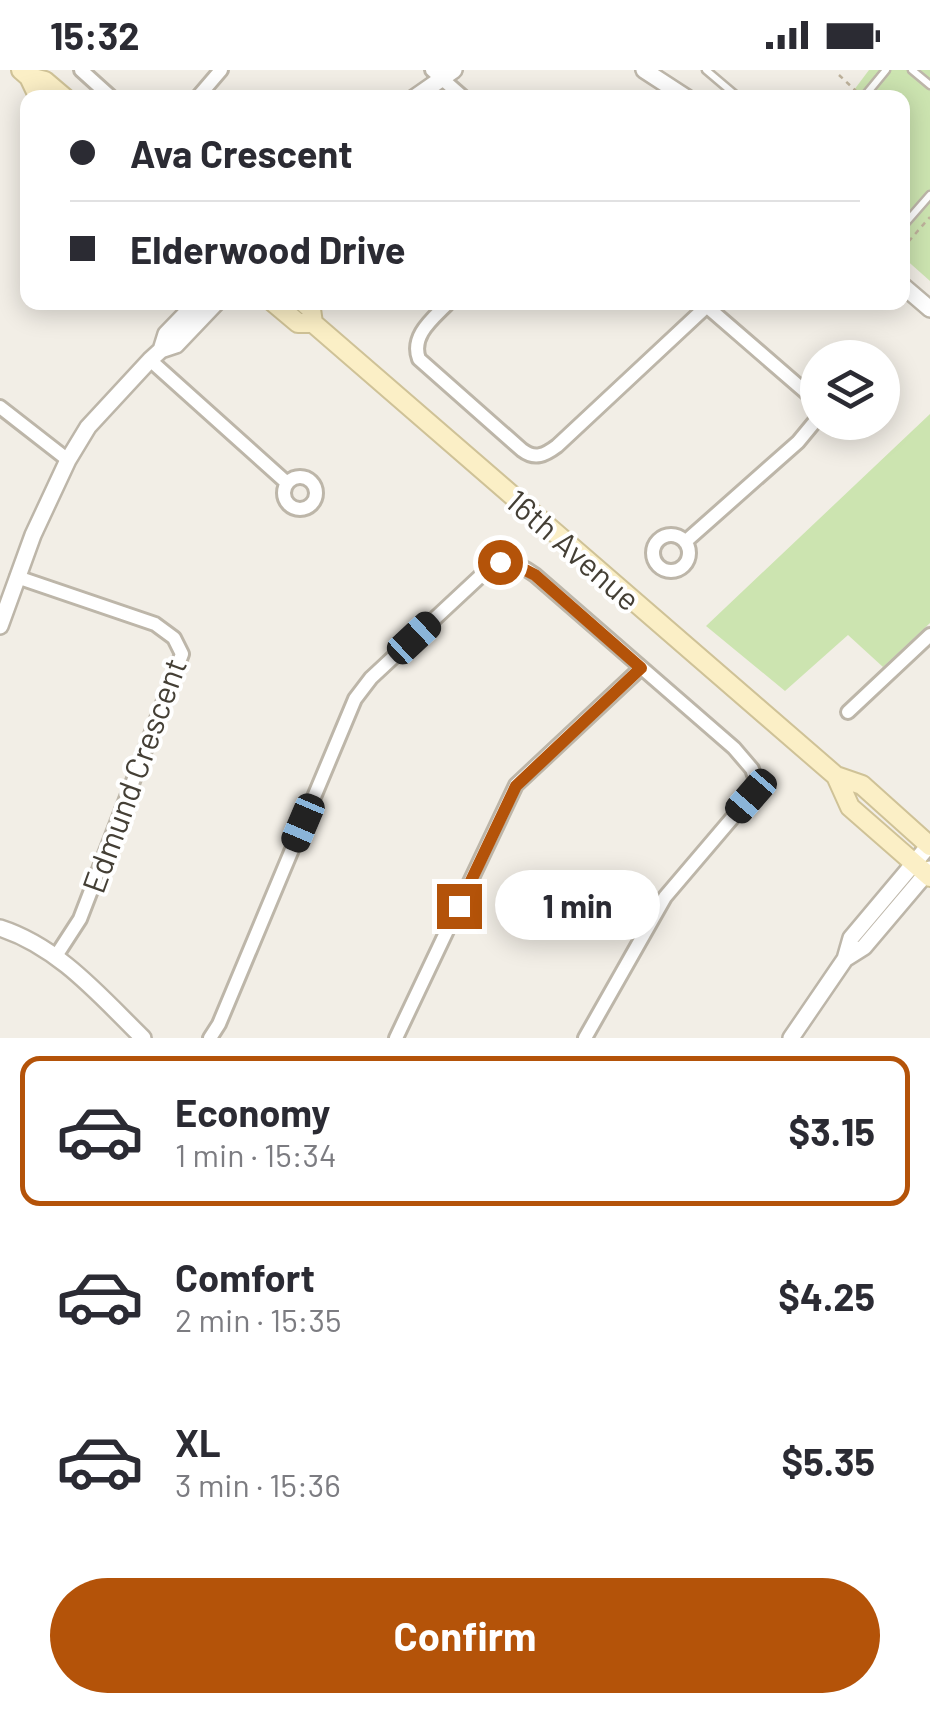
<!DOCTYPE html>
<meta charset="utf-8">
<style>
:root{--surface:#fff;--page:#f7f7f7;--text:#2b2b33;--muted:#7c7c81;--line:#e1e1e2;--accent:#b45309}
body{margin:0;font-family:Barlow,sans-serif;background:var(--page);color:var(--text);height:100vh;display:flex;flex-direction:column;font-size:38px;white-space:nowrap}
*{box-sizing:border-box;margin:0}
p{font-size:32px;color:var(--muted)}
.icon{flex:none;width:55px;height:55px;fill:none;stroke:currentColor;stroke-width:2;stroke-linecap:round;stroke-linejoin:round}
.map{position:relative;height:968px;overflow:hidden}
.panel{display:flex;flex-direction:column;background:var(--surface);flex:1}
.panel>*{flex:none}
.top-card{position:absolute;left:20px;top:20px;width:890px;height:220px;border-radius:20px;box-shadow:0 5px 25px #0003;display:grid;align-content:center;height:220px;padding:0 50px;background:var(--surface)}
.tools{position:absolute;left:800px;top:270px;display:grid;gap:20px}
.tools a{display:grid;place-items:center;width:100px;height:100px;border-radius:50%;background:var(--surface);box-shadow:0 5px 25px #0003;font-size:50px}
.end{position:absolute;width:45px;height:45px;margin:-22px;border:12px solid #b45309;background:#fff;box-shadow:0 0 0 5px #fff}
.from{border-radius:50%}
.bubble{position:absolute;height:70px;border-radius:35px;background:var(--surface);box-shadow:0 5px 25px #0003;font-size:32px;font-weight:700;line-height:70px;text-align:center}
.car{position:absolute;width:30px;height:60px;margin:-30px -15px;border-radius:12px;box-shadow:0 0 8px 2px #0007;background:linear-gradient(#222 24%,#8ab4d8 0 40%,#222 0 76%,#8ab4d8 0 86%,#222 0)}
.top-card b{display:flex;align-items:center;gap:35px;height:95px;font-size:38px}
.top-card b+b{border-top:2px solid var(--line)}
.top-card i{width:25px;height:25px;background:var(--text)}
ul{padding:18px 0 0;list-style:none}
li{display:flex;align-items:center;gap:30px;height:150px;margin:0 20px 15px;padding:0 30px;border:5px solid transparent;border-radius:20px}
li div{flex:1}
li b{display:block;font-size:38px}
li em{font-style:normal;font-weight:700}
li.active{border-color:var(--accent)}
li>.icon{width:90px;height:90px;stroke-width:1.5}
.cta{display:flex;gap:20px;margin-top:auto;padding:20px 50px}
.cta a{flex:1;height:115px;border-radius:60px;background:var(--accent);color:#fff;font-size:40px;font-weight:700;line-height:115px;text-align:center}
.status{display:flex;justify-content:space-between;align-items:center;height:70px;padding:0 50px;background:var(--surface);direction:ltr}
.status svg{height:28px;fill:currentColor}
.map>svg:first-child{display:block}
</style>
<div class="status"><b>15:32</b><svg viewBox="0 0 49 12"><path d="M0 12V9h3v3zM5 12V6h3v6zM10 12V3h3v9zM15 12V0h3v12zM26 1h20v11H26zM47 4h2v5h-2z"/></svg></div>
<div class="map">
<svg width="930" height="968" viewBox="0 0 930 968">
<rect width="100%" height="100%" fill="#f2eee6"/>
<path fill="#cce4b0" d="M869,0H930V211L903,187L902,28H848Z
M930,344V553L883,597L848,565L785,621L706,556Z"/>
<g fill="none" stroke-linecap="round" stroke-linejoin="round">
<g stroke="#bdb6a9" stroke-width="11">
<path id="service" d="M706,0L739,28
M912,0L930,15
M863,28L886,0
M902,157L930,125"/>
</g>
<g stroke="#bdb6a9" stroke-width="18">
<path id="minor" d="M81,0L112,28
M432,0L464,28
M197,28L221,0
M449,232C434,248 410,265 419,289L522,380C535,390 545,385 557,376L707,236
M150,290L287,413
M0,337L68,390
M284 423a16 16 0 1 1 32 0a16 16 0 1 1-32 0Z
M653 483a18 18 0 1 1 36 0a18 18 0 1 1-36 0Z
M685,472L798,372L817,349L816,331L704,234
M17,507L155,554L174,568L182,584L80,849L56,886
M848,642L930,565
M210,968L219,954L355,629L371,608L487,500C506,488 517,492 535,505L734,678L752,699L758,716L751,726L665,827L585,968
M396,968L516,715L641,598"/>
</g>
<g stroke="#bdb6a9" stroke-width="20">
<path id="tertiary" d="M644,0L687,28
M414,28L454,0
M902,215L930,239
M161,280L166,264L197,232
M0,556L33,465L68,390L88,357L150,290L161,280L176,275L217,232
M0,858C59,877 100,926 143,968
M845,889L864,877L930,799
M791,968L845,889L851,868L930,774"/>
</g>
<g stroke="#cfc297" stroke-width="22">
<path id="secondary" d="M21,0L29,7L45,11L65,28
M29,7L39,28
M273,232L298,253H313
M303,232L311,239L313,253L836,706L862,715L930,776
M836,706L850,737L930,807"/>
</g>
<path stroke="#beb29b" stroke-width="2.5" stroke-dasharray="5 5" stroke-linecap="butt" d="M839,5L856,21
M902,179L930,147"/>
<use href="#service" stroke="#fff" stroke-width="6"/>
<use href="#minor" stroke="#fff" stroke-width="12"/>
<use href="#tertiary" stroke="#fff" stroke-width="15"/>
<use href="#secondary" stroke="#fbefc6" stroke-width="18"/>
</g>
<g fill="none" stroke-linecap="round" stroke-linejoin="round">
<path stroke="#b45309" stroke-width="12" d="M459,836L516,716L641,598L535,505L510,492H500"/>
</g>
<g text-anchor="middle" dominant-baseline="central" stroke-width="8" stroke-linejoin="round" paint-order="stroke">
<g font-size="32" fill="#443f35" stroke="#fff">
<text transform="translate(574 479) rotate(41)">16th Avenue</text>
<text transform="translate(133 705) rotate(-70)">Edmund Crescent</text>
</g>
</g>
</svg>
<div class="tools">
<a><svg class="icon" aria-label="layers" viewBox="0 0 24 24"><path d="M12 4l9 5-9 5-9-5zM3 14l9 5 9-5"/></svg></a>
</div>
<i class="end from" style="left:500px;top:492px"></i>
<i class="end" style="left:459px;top:836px"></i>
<div class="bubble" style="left:495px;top:800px;width:165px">1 min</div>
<i class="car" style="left:414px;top:568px;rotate:47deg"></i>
<i class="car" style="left:751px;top:726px;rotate:221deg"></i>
<i class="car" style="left:303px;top:753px;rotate:203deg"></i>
<div class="top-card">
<b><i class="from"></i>Ava Crescent</b>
<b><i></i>Elderwood Drive</b>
</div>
</div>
<section class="panel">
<ul>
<li class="active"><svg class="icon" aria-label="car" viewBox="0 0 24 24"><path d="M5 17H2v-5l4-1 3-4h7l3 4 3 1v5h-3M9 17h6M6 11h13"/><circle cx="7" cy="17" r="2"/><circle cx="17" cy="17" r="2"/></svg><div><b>Economy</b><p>1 min · 15:34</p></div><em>$3.15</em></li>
<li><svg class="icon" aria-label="car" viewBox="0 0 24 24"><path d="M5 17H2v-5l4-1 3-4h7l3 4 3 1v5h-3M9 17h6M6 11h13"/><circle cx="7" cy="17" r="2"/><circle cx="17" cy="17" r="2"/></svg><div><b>Comfort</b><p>2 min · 15:35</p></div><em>$4.25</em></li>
<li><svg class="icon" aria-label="car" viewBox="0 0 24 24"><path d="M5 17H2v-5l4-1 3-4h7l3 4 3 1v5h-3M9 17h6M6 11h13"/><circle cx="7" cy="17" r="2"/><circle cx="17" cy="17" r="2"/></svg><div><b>XL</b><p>3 min · 15:36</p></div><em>$5.35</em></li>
</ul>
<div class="cta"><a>Confirm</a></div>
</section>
